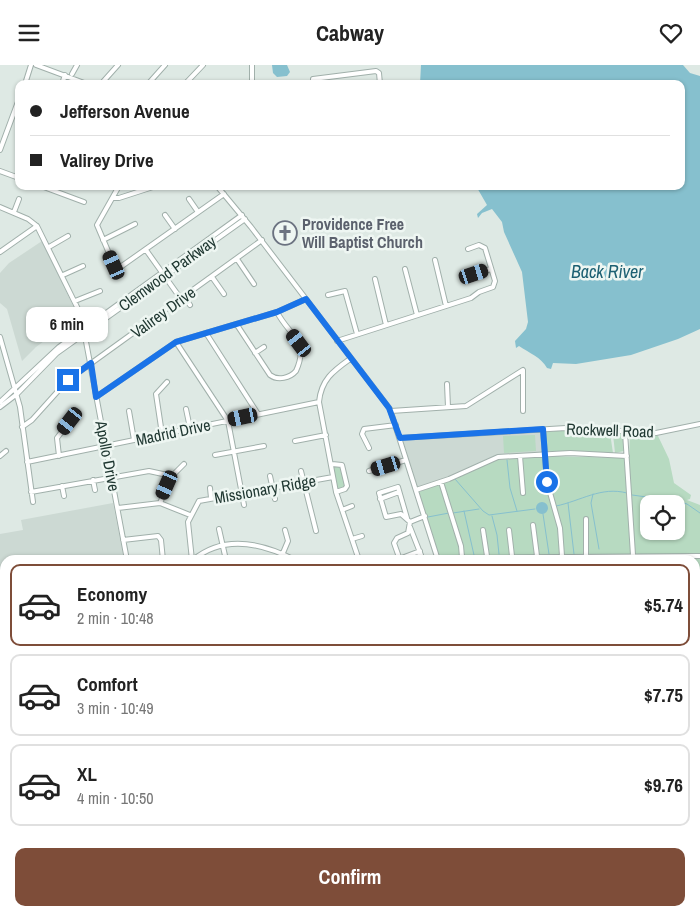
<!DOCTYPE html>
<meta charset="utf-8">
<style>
:root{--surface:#fff;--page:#f6f6f6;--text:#222;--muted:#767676;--line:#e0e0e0;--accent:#7e4d39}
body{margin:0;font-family:"Archivo Narrow",sans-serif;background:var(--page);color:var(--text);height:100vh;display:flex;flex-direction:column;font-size:19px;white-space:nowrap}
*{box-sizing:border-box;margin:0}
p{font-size:16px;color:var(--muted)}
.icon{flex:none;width:28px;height:28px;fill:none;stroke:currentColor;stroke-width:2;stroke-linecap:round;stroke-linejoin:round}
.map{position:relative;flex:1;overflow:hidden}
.details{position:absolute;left:0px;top:490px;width:700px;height:361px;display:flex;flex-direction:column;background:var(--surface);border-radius:15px 15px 0 0;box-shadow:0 1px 4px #0004}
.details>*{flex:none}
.banner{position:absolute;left:15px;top:15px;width:670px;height:110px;border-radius:10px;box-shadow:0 1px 4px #0004;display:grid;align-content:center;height:110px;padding:0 15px;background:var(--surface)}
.buttons{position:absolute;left:640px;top:430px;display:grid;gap:10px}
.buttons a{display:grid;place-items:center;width:45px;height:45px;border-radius:10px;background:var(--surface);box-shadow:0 1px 4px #0004;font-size:25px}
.end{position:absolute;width:22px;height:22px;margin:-11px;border:6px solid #1a73e8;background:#fff;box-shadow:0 0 0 2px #fff}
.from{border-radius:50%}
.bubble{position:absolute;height:35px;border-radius:10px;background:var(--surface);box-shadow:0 1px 4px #0004;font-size:16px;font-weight:700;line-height:35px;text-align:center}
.car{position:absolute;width:15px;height:30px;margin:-15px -8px;border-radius:6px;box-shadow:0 0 4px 1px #0007;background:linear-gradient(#222 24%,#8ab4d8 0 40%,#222 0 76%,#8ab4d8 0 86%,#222 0)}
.banner b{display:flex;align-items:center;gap:18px;height:48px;font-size:19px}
.banner b+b{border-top:1px solid var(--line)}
.banner i{width:12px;height:12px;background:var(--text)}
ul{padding:9px 0 0;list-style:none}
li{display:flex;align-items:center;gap:15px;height:82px;margin:0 10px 8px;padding:0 5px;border:2px solid var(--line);border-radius:10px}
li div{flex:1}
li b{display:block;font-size:19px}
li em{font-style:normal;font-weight:700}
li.current{border-color:var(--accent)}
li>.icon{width:45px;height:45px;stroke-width:1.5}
.primary-button{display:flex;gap:10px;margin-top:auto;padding:10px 15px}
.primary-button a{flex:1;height:58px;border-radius:10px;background:var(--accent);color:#fff;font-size:20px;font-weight:700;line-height:58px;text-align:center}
header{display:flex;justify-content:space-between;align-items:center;height:65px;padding:0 15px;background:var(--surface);font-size:22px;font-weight:700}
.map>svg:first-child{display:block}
</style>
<header><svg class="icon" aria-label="menu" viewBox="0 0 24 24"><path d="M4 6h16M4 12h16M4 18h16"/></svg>Cabway<svg class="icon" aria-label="heart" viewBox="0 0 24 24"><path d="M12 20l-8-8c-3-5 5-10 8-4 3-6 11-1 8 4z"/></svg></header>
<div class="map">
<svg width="700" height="851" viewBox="0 0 700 851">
<rect width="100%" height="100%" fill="#dee9e4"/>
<path fill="#ccd9d3" d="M42,176L78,251L36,282L22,296L7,244L0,238V208L9,198Z
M541,366L542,391L497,395L419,427L403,376Z
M113,438L124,495H5V524L0,509V469L23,465L21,455Z"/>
<path fill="#b7dac1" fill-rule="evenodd" d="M566,365L610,368L613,388L547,386L546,367Z
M621,368L623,369L624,386L615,388L613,369Z
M630,369L658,371L669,394L674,418L691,430L690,434L687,435L700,440V516L695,518V495H440L419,427L497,395L546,391L629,393ZM649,439H676V466H649Z
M535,370L536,386L504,388L503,371Z
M332,399H340L347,421L336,427Z
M251,846H299V851H256Z"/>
<path fill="#86c0ce" d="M272,0H287L290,7L287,11L277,12L273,8Z
M421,0H683L690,8L700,11V264L678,274L631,290L576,299L553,298L551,304L547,303C541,292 529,288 519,281L516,283L515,276L526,264L528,257L522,207L504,167L502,157L492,144L482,148L478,153L477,149L487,140L476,121H681V19H420Z
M536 443a6 6 0 1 1 12 0a6 6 0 1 1-12 0Z"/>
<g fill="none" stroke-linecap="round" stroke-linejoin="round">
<path stroke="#86c0ce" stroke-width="1" d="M507,395L510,423L517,446
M455,414L483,446L489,450L535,444
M593,429L591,438L599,484
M632,430L676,436L687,439L700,448
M568,438L574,489
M556,441C581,436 601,421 627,428
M464,446L474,490
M453,448L479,444
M543,449L549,489
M492,451L497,470L499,489
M428,452L449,448
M695,809L700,810"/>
<g stroke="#a1b0ab" stroke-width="6">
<path id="minor" d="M36,0L87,19
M252,0V19
M72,9L77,0
M25,19L31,0
M62,19L65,10
M101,19L118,0
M148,19L165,0
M185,19L203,0
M313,19V14L376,6L379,8L380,19
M0,85L19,34
M0,106L19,113
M41,121L84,137
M119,121L97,160L114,200L119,203L224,129
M217,121L251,162L390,344L438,495
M113,133H119L156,121
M189,134L198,147
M0,142L28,154L37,161L81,250L127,495
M14,147L19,134
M165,150L175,164
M103,175L135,159
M49,182L68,171
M146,185L181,234
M0,187L37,161
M237,194L254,219
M435,195L446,241
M405,204L417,250
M474,209L491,204
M63,210L83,201
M212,212L224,229
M375,214L386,260
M328,230L345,226L357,269
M184,232L190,240
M75,236L100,226
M237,260L270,310C278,316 290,313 296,306C310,275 289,271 277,247
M206,268L258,349
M0,272L20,342L33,437
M337,276L471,233L479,227L493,222L495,216L485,183L479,180L468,184
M176,277L228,356L244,440
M255,288L264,282
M350,294C333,306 321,315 319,337L336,427L359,495
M447,319L448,342
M96,332L176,277L277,247L306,234
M0,337L59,282L242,150
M0,342L17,329L57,288L245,154
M186,344L190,363
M129,346L134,375
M391,346L466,341L523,305V346
M22,362L32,355L68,315L262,175
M543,365L547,417L560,463L562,491
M625,367L633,490
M162,369L156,329L167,317
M400,373L566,363L656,368L700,359
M295,376L326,370
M369,383L362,369L364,364L396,360
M215,390L264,381
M0,391L6,386
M59,391L57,373L70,356
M520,391L523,428
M27,397L319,337
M332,399L342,400L347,421L345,424L336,427
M301,406L316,466
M369,406L406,395
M270,411L275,434
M93,415L95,425
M441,417L461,481L462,492
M62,421L64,431
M210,423L211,433
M416,425L449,414L498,392L570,388L627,391
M31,427L149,406L172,411
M380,434L399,427
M160,438L172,411L184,399
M118,443L160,438L190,450
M342,445L352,441
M586,454V490
M410,457L425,451
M533,460L537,491
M219,464L226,495
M483,465L487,491
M509,465L512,491
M352,474L362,471
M123,475L158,471L161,475L163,495
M437,493L700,491
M399,494L420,486
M192,495L188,457L199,436L333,412
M193,495C224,469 262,478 295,495
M280,495L288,476L285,465
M400,495L394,478L397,473L408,468L410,457L401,449L386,452L379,428L398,422L407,453
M409,495L421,490L410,462
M0,581L5,579
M0,583L5,582
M695,584L700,582
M0,659L5,660
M1,706L5,708
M0,741L5,733
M45,846L50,851
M51,846L64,851
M439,846L441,851
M476,846L479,851
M512,846L516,851
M583,846L586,851
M677,846L681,851
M70,851L87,848L229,851
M339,851L340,846
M367,851L370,846
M406,851L417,846
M524,851L528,846
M619,851L626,846"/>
</g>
<g stroke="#bcc3c2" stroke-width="8">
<path id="major" d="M0,520L5,535
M0,782L5,785
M31,851L35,846"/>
</g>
<use href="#minor" stroke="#fff" stroke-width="4"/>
<use href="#major" stroke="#639e91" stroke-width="5.5"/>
</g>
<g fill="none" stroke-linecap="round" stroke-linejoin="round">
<path stroke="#1a73e8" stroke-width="6" d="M68,315L91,298L96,332L176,277L277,247L306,234L389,343L400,373L543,364L547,417"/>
</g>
<defs>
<g id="church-ring" transform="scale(1.25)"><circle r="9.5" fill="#eef6f2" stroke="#6b7280" stroke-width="1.5"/><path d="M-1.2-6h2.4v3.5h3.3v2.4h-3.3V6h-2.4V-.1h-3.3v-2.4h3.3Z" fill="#6b7280"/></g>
</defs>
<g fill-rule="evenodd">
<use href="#church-ring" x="285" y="168"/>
</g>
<g text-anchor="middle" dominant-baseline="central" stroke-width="5" stroke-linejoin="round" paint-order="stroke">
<g font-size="16" font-weight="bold" fill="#5b616d" stroke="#eef6f2" text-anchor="start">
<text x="302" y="159">Providence Free<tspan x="302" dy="18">Will Baptist Church</tspan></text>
</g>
<g font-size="16" fill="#203832" stroke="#eef6f2">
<text transform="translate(167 208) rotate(-36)">Clemwood Parkway</text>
<text transform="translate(163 247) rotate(-36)">Valirey Drive</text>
<text transform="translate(610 365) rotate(2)">Rockwell Road</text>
<text transform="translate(173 367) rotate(-12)">Madrid Drive</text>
<text transform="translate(108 391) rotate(79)">Apollo Drive</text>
<text transform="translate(265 424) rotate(-10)">Missionary Ridge</text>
</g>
<g font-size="18" font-style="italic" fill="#1c6072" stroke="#eef6f2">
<text x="607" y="206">Back River</text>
</g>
</g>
</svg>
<div class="buttons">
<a><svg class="icon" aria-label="locate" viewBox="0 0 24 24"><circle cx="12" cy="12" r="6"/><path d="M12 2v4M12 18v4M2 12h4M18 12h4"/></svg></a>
</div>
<i class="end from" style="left:547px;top:417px"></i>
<i class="end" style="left:68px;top:315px"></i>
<div class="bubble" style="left:26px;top:242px;width:82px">6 min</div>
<i class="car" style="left:114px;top:200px;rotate:336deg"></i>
<i class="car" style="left:474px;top:209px;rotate:72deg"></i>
<i class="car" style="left:299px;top:278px;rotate:323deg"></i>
<i class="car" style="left:243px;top:352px;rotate:258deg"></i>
<i class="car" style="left:70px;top:356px;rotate:218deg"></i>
<i class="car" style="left:386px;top:401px;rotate:253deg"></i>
<i class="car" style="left:167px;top:420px;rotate:204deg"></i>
<div class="banner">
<b><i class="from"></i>Jefferson Avenue</b>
<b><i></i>Valirey Drive</b>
</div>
<section class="details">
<ul>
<li class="current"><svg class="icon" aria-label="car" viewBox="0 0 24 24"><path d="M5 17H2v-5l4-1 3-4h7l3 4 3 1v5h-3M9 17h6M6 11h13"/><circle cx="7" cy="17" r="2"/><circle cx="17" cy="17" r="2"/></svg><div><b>Economy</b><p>2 min · 10:48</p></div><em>$5.74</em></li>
<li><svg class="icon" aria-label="car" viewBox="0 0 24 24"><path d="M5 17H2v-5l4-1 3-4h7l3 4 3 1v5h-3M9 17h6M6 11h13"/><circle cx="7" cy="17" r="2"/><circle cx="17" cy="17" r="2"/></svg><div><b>Comfort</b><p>3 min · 10:49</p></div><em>$7.75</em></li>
<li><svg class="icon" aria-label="car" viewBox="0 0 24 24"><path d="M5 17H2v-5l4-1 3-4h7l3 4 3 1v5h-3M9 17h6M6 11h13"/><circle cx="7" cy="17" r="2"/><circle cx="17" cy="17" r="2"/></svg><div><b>XL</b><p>4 min · 10:50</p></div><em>$9.76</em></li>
</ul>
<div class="primary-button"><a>Confirm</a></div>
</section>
</div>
